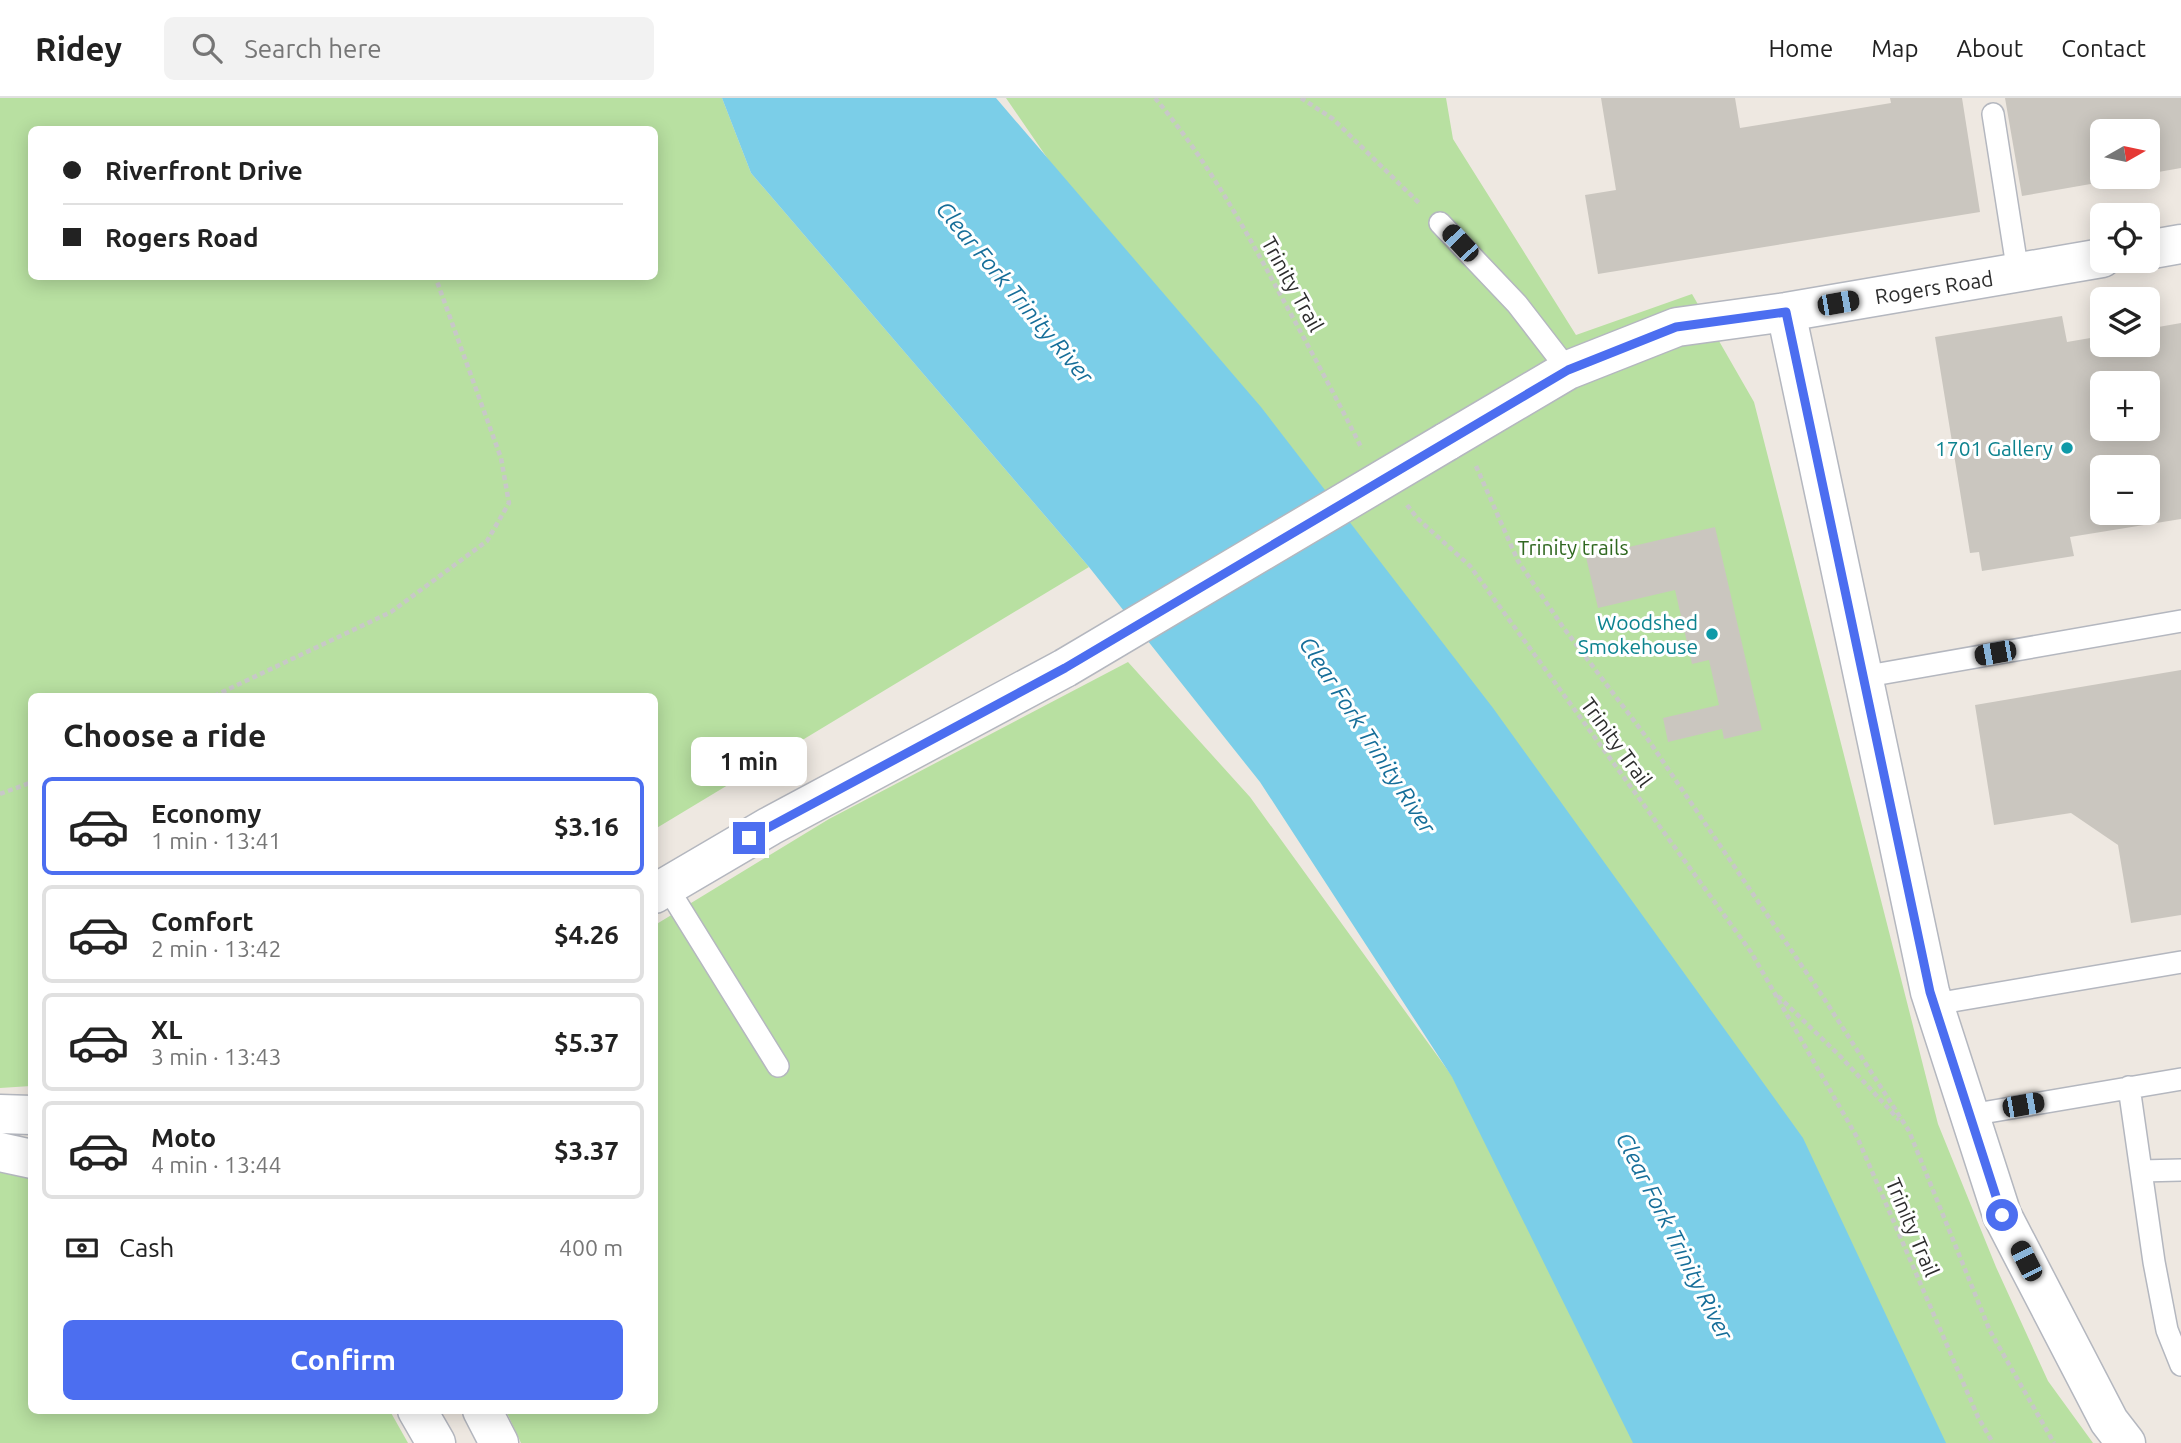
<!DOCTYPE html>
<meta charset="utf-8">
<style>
:root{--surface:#fff;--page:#f2f2f2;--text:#222;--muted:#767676;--line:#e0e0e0;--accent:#4c6ef0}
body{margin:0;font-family:Ubuntu,sans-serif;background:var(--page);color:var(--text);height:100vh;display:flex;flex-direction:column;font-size:26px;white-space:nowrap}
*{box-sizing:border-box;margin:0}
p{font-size:23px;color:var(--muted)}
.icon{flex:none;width:38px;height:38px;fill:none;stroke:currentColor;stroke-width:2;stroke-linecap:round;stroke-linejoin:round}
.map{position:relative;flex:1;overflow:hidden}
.details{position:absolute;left:28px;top:595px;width:630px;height:721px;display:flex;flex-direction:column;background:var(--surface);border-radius:10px;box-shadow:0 4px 18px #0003}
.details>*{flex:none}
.top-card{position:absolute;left:28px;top:28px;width:630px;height:154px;border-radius:10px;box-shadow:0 4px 18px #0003;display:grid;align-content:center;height:154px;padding:0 35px;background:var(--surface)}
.needle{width:46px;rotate:81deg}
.fabs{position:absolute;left:2090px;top:21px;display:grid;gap:14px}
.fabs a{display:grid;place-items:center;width:70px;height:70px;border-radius:10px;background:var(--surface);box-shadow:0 4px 18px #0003;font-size:35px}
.end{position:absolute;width:32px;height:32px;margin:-16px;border:9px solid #4c6ef0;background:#fff;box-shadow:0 0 0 4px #fff}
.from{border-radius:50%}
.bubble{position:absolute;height:49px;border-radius:10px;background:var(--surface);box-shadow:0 4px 18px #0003;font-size:23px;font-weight:700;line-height:49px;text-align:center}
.car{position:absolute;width:21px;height:42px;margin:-21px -10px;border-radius:9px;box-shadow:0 0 5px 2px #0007;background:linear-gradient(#222 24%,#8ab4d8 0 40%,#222 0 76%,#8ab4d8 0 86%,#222 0)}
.top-card b{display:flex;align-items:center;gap:24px;height:66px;font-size:26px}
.top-card b+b{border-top:2px solid var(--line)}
.top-card i{width:18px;height:18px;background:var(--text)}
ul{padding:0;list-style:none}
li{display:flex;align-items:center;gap:21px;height:98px;margin:0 14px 10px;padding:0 21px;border:4px solid var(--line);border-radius:10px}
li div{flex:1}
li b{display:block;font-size:26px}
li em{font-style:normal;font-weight:700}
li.current{border-color:var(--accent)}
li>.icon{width:63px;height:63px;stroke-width:1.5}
h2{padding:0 35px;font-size:32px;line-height:84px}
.pay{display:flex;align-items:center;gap:18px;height:77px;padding:0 35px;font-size:26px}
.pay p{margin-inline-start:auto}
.action{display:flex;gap:14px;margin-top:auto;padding:14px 35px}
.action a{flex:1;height:80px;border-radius:10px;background:var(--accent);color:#fff;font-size:28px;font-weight:700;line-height:80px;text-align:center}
header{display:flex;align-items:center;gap:42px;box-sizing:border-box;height:98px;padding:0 35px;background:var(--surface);border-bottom:2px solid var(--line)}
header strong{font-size:33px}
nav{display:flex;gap:38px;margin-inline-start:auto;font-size:24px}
.search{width:490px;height:63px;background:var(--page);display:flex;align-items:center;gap:18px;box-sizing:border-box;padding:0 24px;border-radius:10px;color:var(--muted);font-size:26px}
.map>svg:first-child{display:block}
</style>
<header>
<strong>Ridey</strong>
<div class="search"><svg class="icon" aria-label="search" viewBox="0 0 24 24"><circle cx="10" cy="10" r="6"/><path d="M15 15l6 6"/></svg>Search here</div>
<nav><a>Home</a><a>Map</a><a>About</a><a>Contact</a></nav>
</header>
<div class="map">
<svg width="2181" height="1345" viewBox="0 0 2181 1345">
<rect width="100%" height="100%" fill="#eee8e1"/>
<path fill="#b8e0a1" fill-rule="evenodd" d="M0,0H722L751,75L1089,469L655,731L654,598H32L31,988L0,990ZM32,32H654V178H32Z
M1006,0H1446L1453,41L1576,237L1692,196L1754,304L1938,1026L1996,1169L2048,1283L2093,1345H1930Z
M1128,564L1250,699L1452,978L1642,1345H521L506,1313L654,1312L655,827L829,721Z
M0,1074L31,1075L32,1312L390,1313L408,1345H0Z"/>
<path fill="#7bcee8" d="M722,0H996L1261,309L1493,610L1803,1040L1946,1345H1633L1452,979L1260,684L1089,469L751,75Z"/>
<path fill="#cac6bf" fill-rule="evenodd" d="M1601,0H1735L1740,30L1891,5L1890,0H1962L1980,114L1598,176L1585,97L1616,92Z
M2005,0H2181V70L2147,76V33H2102V79L2125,80L2022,98Z
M2062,218L2067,244L2102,238V247H2147V231L2181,225V421L2070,439L2074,458L1982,473L1979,454L1970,455L1935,239ZM2102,285H2147V331H2102ZM2102,369H2147V415H2102Z
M1715,429L1762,632L1724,641L1722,631L1668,644L1663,620L1719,607L1709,562L1692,566L1675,492L1598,510L1586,459Z
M2181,572V817L2131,825L2118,747L2071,715L1994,727L1975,607Z"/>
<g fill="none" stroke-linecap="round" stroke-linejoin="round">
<g stroke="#b4b7bf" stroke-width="24">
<path id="service" d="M1993,16L2018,175
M1440,125L1517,206L1568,272
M1862,579L2181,523
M667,789L778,968
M1935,906L2181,864
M2129,989L2154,1164L2167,1232L2181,1267
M1970,1017L2181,981
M2141,1073L2181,1072"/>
</g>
<g stroke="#b4b7bf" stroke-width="41">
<path id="minor" d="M2147,152L2181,146
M1786,214L1930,894L2002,1117L2109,1323L2126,1345
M1446,344L1568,272L1677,229L1786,214L2102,160
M654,796L770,728L1065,570"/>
</g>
<g stroke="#b4b7bf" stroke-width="41">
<path id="tertiary" d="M0,1016L32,1017
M0,1054L32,1061
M417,1312L436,1345
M482,1312L499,1345"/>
</g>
<path stroke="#c8c8c8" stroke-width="4.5" stroke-dasharray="5 3.5" stroke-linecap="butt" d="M1155,0C1203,57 1239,120 1274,185C1304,240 1334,295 1362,351
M1301,0L1333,21L1420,106
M1476,368L1518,463L1563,529L1647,640L1823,899L1909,1033L1990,1233L2054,1345
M1407,407L1417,420L1470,468L1751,854L1858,1041L1978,1319L1993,1345
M214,598L391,514L487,443L509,405L501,360L435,178
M0,696L32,684
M1778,898L1840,958L1899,1022"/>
<use href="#service" stroke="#fff" stroke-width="21"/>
<use href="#minor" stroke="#fff" stroke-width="38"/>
<use href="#tertiary" stroke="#fff" stroke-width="38"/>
<g stroke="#b4b7bf" stroke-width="41" stroke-linecap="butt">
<path id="minor-bridge" d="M1065,570L1446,344"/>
</g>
<use href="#minor-bridge" stroke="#fff" stroke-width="38"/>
</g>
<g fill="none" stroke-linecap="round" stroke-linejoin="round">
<path stroke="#4c6ef0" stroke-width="9" d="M749,740L1065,570L1568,272L1676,229L1786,214L1930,894L2002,1117"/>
</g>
<g fill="#0f9aa8" stroke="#fff" stroke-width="2.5">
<circle cx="2067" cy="350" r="7"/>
<circle cx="1712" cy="536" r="7"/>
</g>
<g text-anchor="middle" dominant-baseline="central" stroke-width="6" stroke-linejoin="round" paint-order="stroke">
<g font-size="21" fill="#2d2d2d" stroke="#fff">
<text transform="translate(1293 186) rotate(61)">Trinity Trail</text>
<text transform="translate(1934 189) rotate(-9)">Rogers Road</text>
<text transform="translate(1617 644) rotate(54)">Trinity Trail</text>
<text transform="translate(1913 1129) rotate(67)">Trinity Trail</text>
</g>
<g font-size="21" fill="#0d838f" stroke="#fff" text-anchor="end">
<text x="2053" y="350">1701 Gallery</text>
<text x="1698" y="524">Woodshed<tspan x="1698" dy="24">Smokehouse</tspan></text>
</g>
<g font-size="21" fill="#306820" stroke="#fff">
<text x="1573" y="449">Trinity trails</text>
</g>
<g font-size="23" font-style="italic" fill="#166e99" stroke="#fff">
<text transform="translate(1015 194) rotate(50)">Clear Fork Trinity River</text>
<text transform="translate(1368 637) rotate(57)">Clear Fork Trinity River</text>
<text transform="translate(1675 1138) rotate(63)">Clear Fork Trinity River</text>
</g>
</g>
</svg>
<div class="fabs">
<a><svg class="needle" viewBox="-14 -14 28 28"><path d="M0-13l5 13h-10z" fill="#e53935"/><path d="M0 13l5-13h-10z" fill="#767676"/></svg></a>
<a><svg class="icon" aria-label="locate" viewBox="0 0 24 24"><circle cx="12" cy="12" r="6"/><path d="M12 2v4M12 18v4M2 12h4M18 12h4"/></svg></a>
<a><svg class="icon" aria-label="layers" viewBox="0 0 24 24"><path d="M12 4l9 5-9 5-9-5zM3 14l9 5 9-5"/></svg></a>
<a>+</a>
<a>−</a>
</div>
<i class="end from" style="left:2002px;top:1117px"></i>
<i class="end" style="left:749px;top:740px"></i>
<div class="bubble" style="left:691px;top:639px;width:116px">1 min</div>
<i class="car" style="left:1460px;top:145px;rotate:317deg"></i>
<i class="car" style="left:1838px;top:205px;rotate:80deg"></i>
<i class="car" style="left:1995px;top:555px;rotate:260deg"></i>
<i class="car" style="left:2023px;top:1007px;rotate:80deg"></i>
<i class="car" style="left:2026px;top:1163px;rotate:333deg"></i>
<div class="top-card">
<b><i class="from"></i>Riverfront Drive</b>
<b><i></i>Rogers Road</b>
</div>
<section class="details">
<h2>Choose a ride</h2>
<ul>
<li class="current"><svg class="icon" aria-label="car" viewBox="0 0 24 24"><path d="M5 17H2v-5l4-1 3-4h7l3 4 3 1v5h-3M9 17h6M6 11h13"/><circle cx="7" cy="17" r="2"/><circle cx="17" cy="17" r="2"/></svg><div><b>Economy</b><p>1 min · 13:41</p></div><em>$3.16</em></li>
<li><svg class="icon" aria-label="car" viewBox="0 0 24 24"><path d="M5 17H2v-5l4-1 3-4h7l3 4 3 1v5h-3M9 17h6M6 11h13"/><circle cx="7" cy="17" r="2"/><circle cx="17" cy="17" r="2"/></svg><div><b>Comfort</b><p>2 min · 13:42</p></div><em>$4.26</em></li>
<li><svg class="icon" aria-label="car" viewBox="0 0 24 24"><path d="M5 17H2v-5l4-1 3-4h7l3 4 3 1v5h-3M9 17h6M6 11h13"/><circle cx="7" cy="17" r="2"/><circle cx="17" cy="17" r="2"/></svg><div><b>XL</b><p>3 min · 13:43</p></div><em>$5.37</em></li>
<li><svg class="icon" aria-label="car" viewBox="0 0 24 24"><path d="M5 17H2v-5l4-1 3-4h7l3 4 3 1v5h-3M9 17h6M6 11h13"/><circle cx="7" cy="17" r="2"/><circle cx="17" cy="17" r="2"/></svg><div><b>Moto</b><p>4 min · 13:44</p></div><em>$3.37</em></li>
</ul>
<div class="pay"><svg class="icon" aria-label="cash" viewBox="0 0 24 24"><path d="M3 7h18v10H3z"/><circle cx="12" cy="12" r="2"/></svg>Cash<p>400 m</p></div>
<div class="action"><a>Confirm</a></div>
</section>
</div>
